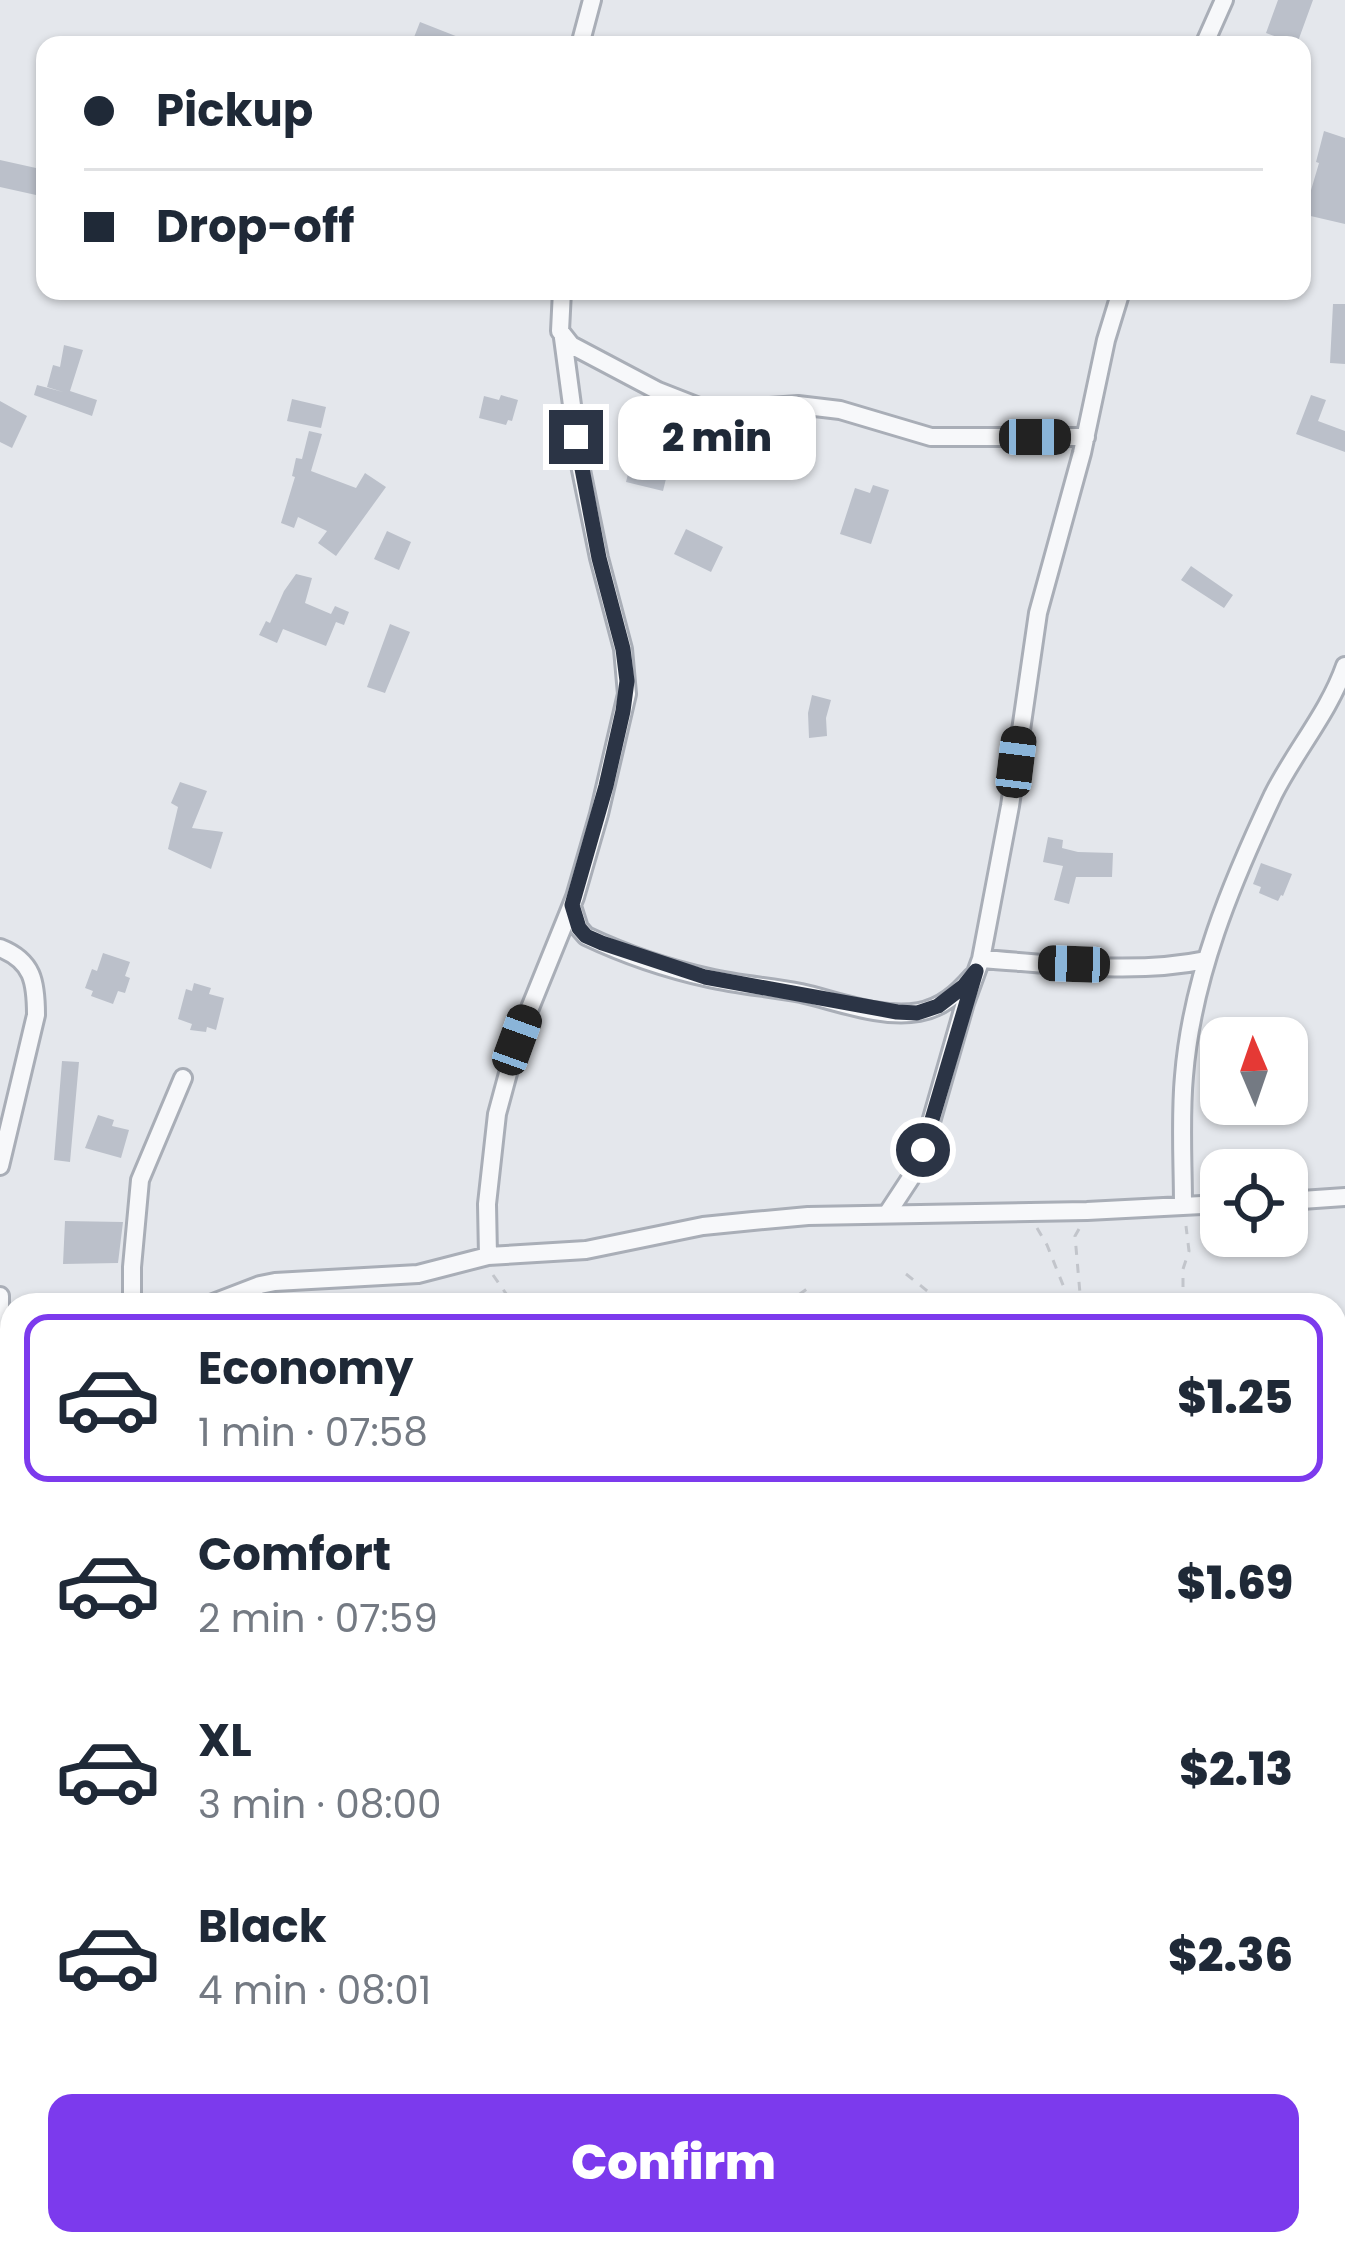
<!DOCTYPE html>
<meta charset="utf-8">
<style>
:root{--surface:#fff;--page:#f6f6f7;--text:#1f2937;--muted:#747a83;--line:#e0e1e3;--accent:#7c3aed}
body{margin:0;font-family:Poppins,sans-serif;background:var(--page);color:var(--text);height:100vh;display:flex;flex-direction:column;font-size:45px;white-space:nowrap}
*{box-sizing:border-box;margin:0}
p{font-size:39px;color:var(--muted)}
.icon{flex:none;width:66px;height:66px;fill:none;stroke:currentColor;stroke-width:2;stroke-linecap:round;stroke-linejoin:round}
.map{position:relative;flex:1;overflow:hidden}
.sheet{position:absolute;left:0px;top:1293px;width:1347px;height:963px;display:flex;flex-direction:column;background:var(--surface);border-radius:36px 36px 0 0;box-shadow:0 3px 9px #0004}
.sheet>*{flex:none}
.top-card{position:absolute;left:36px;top:36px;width:1275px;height:264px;border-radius:24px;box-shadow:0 3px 9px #0004;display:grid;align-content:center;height:264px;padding:0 48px;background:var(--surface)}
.needle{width:78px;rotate:358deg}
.controls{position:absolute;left:1200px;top:1017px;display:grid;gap:24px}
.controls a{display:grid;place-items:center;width:108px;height:108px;border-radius:24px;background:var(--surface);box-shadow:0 3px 9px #0004;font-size:60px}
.end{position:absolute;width:54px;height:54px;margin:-27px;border:15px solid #2b3445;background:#fff;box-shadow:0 0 0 6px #fff}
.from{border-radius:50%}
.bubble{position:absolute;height:84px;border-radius:24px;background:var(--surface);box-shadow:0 3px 9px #0004;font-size:39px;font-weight:800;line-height:84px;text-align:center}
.car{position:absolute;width:36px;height:72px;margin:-36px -18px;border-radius:15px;box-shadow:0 0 9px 3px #0007;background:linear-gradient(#222 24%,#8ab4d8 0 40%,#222 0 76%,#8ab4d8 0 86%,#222 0)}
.top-card b{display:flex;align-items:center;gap:42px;height:114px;font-size:45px}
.top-card b+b{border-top:3px solid var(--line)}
.top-card i{width:30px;height:30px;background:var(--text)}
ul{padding:21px 0 0;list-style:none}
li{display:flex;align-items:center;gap:36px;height:168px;margin:0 24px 18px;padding:0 24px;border:6px solid transparent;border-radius:24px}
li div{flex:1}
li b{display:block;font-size:45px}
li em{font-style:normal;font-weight:800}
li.on{border-color:var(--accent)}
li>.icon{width:108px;height:108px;stroke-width:1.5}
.primary-button{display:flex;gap:24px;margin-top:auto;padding:24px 48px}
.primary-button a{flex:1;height:138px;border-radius:24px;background:var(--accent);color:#fff;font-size:48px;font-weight:800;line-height:138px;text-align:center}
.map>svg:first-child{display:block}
</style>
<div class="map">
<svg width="1345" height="2254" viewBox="0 0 1345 2254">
<rect width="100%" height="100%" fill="#e4e7ec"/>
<path fill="#bbc0ca" d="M1278,0H1313L1297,44L1266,33Z
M420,22L476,44V45H411Z
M1324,131L1345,138V224L1302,214V194L1309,197L1319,163L1316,162Z
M0,160L45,170V197L0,187Z
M1333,304H1345V364L1330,363Z
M64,345L83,350L70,391L97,400L92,416L34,395L37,385L63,392L47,387L53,365L60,367Z
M501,395L518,400L512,421L508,420L506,425L479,418L484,396L499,400Z
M1311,395L1326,400L1318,421L1345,431V452L1296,434Z
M292,399L326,407L321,428L287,421Z
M0,401L27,416L12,448L0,442Z
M643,423L679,428L677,446H674L663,491L626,482L634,450L638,451Z
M309,431L322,434L311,471L356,488L365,473L386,487L336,556L318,543L327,531L298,517L294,528L281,523L295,477L292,476L296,458L302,459Z
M873,485L889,490L871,544L840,534L855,488L870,493Z
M686,529L723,547L711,572L674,554Z
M387,531L411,542L399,570L374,559Z
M1191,566L1233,595L1224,608L1181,580Z
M296,574L312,578L305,603L331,614L335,606L349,612L344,625L336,622L326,646L283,629L277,643L259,635L266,621L270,623L284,591Z
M390,624L410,632L385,693L367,687Z
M812,695L831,700L826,718L827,736L809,738L808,713Z
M180,782L207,791L192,828L223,832L211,869L168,849L178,807L171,803Z
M1048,837L1063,840L1062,848L1078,852L1113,853L1112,877H1076L1069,904L1054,900L1063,866L1043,862Z
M1261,863L1292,874L1283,896L1281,895L1278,901L1259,893L1261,887L1253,884Z
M103,953L130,962L125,976L130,978L125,993L118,991L113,1004L91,996L93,991L85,988L92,969L97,971Z
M194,983L211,988L209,994L224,998L216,1030L207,1027L206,1032L190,1030L192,1024L178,1019L186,989L192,991Z
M62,1061L79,1062L70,1162L54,1160Z
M98,1115L114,1120L112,1126L129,1130L121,1158L85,1148Z
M65,1221L123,1222L118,1263L63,1264Z"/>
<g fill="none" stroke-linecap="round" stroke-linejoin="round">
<g stroke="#a9aeb7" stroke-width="22">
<path id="street" d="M580,45L592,0
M1204,45L1224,0
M562,291L560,331L571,345L658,391L709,411L798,405L840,410L931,437H1086
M703,433L709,411
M572,906L579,928L586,936C624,954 668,969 709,978C739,985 770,987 801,993C837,1001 882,1019 919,1012C942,1008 958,993 972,977
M0,948C33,961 36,982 36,1015L0,1166
M981,959C1055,964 1134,975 1206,960
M1287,1201L1345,1197
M1183,1206C1183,1163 1180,1119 1184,1076C1192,977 1231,884 1273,795C1295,751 1329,712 1345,666
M887,1214L910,1179L923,1150L965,1003L981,959L1010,806L1038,613L1082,453L1106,340L1121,291
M488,1256L487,1204L497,1114L517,1040L575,897L599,814L627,694L623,649L599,558L580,465L563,338
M0,1296V1322
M132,1305V1267L140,1180L183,1078
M208,1305L260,1285L275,1282L418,1274L488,1256L586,1250L703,1226L753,1221L808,1216L1087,1211L1221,1204
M0,1354L12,1351
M0,1432L12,1446
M0,1643L12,1637
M0,2125L12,2106
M0,2139L12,2148
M137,2244L150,2254
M1018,2244L1026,2254"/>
</g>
<path stroke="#c2c5cb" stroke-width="3" stroke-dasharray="9 9" stroke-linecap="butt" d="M1037,1228L1047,1245L1071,1305
M1079,1229L1075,1236L1081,1305
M906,1274L945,1305
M493,1275L514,1305
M784,1305L807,1289
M1183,1305V1269L1189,1251L1186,1226
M1335,1378L1345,1377
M1335,1596L1345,1591
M708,2244L712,2254
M1187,2244L1188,2254
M934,2254L986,2244
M1080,2254L1081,2244"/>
<use href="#street" stroke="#f7f8fa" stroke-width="16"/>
</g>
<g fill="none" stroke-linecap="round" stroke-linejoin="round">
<path stroke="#2b3445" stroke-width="15" d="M576,437L599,558L623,649L627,681L623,711L606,786L572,905L579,928L586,936L602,943L705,977L897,1012L917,1013L938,1006L964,986L976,971L923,1150"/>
</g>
</svg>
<div class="controls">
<a><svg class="needle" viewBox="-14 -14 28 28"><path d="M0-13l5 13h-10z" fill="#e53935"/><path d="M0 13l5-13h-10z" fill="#747a83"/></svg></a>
<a><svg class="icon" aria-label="locate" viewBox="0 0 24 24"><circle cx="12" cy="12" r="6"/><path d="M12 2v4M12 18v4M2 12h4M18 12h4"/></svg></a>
</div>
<i class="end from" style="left:923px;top:1150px"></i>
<i class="end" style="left:576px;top:437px"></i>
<div class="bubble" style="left:618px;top:396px;width:198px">2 min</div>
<i class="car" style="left:1035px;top:437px;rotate:90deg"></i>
<i class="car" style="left:1016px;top:762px;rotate:7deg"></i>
<i class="car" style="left:1074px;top:964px;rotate:272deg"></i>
<i class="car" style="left:517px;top:1040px;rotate:20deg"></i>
<div class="top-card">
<b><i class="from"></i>Pickup</b>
<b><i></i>Drop-off</b>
</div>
<section class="sheet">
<ul>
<li class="on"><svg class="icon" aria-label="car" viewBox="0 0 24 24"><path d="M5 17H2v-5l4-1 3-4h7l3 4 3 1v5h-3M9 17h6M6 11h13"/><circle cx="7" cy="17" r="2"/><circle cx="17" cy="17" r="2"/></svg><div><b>Economy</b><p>1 min · 07:58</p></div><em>$1.25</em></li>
<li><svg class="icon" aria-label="car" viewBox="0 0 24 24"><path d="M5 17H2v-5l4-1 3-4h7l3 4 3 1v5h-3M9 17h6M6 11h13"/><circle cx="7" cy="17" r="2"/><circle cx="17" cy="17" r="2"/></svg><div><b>Comfort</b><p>2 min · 07:59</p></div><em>$1.69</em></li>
<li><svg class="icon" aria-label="car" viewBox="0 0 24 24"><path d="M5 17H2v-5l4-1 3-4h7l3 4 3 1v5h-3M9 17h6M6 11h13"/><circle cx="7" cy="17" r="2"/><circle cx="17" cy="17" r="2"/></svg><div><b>XL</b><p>3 min · 08:00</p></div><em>$2.13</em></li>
<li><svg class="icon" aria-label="car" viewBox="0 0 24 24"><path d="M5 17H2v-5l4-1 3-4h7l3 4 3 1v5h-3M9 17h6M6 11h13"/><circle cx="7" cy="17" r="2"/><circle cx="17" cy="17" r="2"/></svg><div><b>Black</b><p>4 min · 08:01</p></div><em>$2.36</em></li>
</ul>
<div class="primary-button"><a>Confirm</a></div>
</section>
</div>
